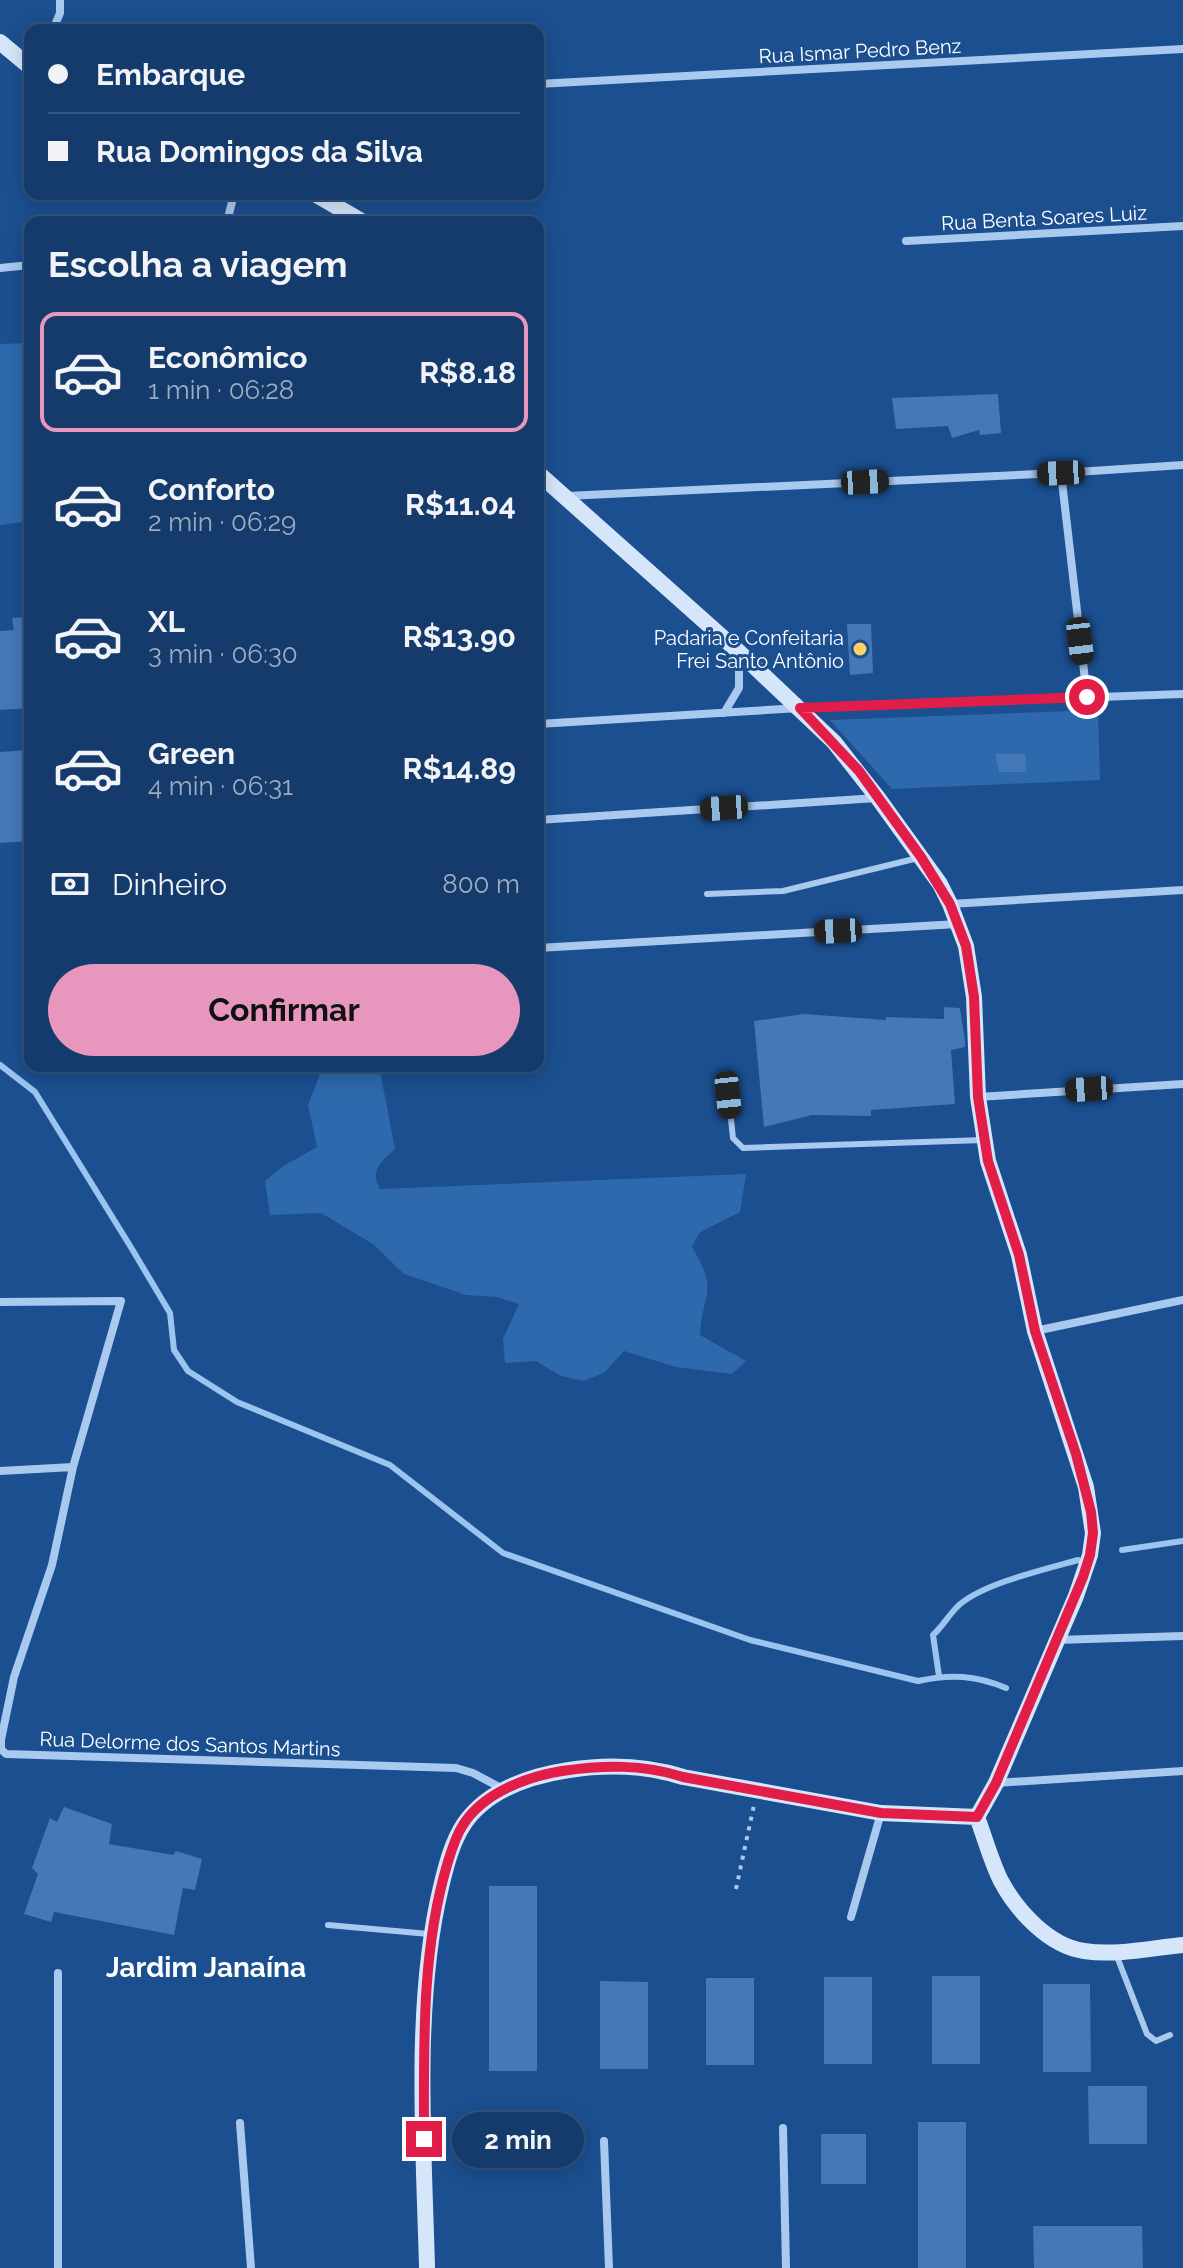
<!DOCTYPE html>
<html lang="pt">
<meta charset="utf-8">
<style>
:root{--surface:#143b6b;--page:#1d4271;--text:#f1f3f6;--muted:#9dadc1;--line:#33557e;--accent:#e797bd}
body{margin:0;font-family:Raleway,sans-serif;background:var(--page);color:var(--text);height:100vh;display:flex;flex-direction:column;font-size:30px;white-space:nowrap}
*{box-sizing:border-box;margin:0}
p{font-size:26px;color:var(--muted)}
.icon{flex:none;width:44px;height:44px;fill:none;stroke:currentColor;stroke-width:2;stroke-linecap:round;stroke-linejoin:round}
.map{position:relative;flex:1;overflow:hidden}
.side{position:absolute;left:24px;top:216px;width:520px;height:856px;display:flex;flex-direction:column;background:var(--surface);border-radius:16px;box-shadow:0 4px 20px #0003,0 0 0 2px var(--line)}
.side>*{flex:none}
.top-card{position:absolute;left:24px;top:24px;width:520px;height:176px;border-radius:16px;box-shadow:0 4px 20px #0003,0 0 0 2px var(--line);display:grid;align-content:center;height:176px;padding:0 24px;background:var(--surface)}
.end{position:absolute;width:36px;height:36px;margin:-18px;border:10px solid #e11d48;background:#fff;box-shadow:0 0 0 4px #fff}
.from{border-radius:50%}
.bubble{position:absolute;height:56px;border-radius:28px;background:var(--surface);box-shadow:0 4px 20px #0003,0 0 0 2px var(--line);font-size:26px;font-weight:700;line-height:56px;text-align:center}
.car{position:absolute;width:24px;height:48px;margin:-24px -12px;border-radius:10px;box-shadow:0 0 6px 2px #0007;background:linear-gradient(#222 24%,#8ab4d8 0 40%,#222 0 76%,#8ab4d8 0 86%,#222 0)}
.top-card b{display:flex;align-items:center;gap:28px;height:76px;font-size:30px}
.top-card b+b{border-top:2px solid var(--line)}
.top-card i{width:20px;height:20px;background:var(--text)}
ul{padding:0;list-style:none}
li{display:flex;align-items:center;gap:24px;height:120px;margin:0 16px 12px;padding:0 8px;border:4px solid transparent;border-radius:16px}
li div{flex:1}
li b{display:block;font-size:30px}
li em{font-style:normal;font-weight:700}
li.active{border-color:var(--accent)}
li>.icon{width:72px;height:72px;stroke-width:1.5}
h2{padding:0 24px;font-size:36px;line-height:96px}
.pay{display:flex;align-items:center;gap:20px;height:88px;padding:0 24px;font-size:30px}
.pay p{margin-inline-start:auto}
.primary-button{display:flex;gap:16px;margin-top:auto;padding:16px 24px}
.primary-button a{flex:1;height:92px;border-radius:48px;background:var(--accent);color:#111;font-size:32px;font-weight:700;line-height:92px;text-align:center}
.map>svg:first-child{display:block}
</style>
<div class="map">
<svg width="1183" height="2268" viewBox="0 0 1183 2268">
<rect width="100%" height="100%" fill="#1b4f8f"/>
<path fill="#2e69ad" d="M30,343V521L0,525V344Z
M1098,710L1100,780L892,789L830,720Z
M379,1066L395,1149C382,1161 369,1171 380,1189L746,1174L740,1212L699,1233L692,1247C719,1292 703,1290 700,1335L746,1361L732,1374L676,1367L624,1351L605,1372L584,1381L561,1376L536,1361L505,1363L503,1339L519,1304L497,1297L466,1295L404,1274L373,1244L321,1213L270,1215L265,1181L285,1165L317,1147L308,1105L323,1067Z"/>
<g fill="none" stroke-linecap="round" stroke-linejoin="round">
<path stroke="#9cc4f0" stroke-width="6" d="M0,1065L35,1092L132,1249L170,1313L174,1350L188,1371L237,1402L390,1465L503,1553L750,1640L918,1681C951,1674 975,1675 1006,1688
M1122,1550L1183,1541
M939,1676L933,1635C943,1626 948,1616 957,1607C980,1584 1046,1569 1078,1560"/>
</g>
<path fill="#4478b7" d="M998,394L1001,433L980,435L979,430L952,438L948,426L896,429L892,398Z
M30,617V708L0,710V631L14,630L12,618Z
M847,624H871L873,673L850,675Z
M30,750V841L0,843V752Z
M995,754H1025L1026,772H999Z
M944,1007L960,1008L965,1041V1047L951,1050L955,1104L871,1110V1116L812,1115L764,1127L754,1021L804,1014L886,1020V1017L944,1019Z
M64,1807L112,1824L109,1844L173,1855L176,1851L202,1859L195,1890L183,1888L174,1935L54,1912L51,1922L24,1914L38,1874L32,1868L50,1818L57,1822Z
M489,1886H537V2071H489Z
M932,1976H980V2064H932Z
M824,1977H872V2064H824Z
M706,1978H754V2065H706Z
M600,1981L648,1982V2069H600Z
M1043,1984H1090L1091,2072H1043Z
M1088,2086H1147V2144H1089Z
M918,2122H966V2268H918Z
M821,2134H866V2184H821Z
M1033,2226H1142L1143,2268H1034Z"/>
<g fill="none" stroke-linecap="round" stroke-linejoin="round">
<path stroke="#a9c9ee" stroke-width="4" stroke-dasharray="4 6" stroke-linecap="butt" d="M736,1889L754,1805"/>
<path stroke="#a9c9ee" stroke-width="6" d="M707,894L783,891L918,858
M726,1074L733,1138L743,1148L984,1140
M328,1925L429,1934
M1116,1954L1147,2034L1156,2041L1170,2035"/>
<path stroke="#a9c9ee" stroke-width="8" d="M53,30L60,13V0
M538,84L1183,49
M227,222L234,194
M906,241L1183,226
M0,268L30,265
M1061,473L1087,697
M566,496L1061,473L1183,465
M724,713L739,688V654
M538,724L800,708L1183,694
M538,820L877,798
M950,904L1183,890
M538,948L958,924
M978,1097L1183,1084
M0,1302L121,1301L73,1467L52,1565L14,1677L1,1740V1749L6,1754L456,1768L473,1773L503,1789
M1035,1331L1183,1300
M0,1471L73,1467
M1056,1640L1183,1636
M996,1783L1183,1771
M851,1917L881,1813
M58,1973V2268
M240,2123L251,2268
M783,2128L786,2268
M604,2141L609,2268"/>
<path stroke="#d6e6fa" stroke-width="16" d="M0,42L30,67
M315,194L363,222
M538,473L739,652L834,742L878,798L940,884L950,904L966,946L974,997L978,1097L988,1161L1019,1255L1035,1331L1086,1487L1093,1533L1090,1555L1076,1596L996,1783L977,1817C985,1838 991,1861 1001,1881C1017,1911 1049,1946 1084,1951C1116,1956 1151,1948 1183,1945
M427,2268C424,2148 413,2003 441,1887C446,1866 452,1842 464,1824C487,1790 530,1776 569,1770C608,1764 645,1765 683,1777L881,1813L977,1817"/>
</g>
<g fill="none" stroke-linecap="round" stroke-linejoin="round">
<path stroke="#e11d48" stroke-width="10" d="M424,2139C424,2048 421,1953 447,1865C451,1852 455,1837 463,1825C483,1793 526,1777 562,1771C603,1765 643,1764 683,1777L881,1813L977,1817L996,1783L1083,1577L1090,1555L1093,1533L1091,1512L1076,1454L1035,1331L1019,1255L988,1161L978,1097L974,997L966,946L950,904L921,857L859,771L800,708L1087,697"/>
</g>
<circle fill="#ffd166" stroke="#1b4f8f" stroke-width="3" cx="860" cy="649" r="8"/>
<g text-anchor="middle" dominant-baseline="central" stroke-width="6" stroke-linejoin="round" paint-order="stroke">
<g font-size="20" fill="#fff" stroke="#1b4f8f">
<text transform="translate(860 51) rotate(-3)">Rua Ismar Pedro Benz</text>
<text transform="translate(1044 218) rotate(-3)">Rua Benta Soares Luiz</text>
<text transform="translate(190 1744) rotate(2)">Rua Delorme dos Santos Martins</text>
</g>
<g font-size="20" fill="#fff" stroke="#1b4f8f" text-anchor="end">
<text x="844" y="638">Padaria e Confeitaria<tspan x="844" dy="23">Frei Santo Antônio</tspan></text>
</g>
<g font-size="28" font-weight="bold" fill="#fff" stroke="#1b4f8f">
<text x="206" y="1967">Jardim Janaína</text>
</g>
</g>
</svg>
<i class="end from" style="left:1087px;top:697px"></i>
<i class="end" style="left:424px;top:2139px"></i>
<div class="bubble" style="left:452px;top:2112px;width:132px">2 min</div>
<i class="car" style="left:1061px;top:473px;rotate:267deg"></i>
<i class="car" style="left:865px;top:482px;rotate:87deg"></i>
<i class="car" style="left:1080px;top:641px;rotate:173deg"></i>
<i class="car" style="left:724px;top:808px;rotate:266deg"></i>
<i class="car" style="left:838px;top:931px;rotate:267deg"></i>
<i class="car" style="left:1089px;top:1089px;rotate:266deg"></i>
<i class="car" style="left:728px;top:1095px;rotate:174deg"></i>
<div class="top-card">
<b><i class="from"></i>Embarque</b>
<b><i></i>Rua Domingos da Silva</b>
</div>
<section class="side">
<h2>Escolha a viagem</h2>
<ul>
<li class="active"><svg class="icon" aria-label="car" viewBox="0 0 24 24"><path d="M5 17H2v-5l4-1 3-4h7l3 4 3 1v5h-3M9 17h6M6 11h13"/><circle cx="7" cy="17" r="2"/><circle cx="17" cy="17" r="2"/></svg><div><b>Econômico</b><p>1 min · 06:28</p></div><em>R$8.18</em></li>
<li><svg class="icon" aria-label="car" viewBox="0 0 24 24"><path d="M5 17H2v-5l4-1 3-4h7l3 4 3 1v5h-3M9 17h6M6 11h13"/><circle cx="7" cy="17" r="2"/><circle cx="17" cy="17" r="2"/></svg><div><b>Conforto</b><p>2 min · 06:29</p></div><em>R$11.04</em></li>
<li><svg class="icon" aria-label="car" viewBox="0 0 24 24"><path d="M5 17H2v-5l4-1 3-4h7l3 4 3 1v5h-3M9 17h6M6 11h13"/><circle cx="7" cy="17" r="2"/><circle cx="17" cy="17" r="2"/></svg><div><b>XL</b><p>3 min · 06:30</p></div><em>R$13.90</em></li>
<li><svg class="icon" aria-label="car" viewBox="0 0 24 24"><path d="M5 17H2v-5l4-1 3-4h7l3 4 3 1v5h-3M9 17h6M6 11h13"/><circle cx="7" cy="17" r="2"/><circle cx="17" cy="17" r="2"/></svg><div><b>Green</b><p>4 min · 06:31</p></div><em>R$14.89</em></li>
</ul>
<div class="pay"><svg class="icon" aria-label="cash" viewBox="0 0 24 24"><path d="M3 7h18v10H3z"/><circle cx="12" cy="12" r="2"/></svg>Dinheiro<p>800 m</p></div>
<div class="primary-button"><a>Confirmar</a></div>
</section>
</div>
